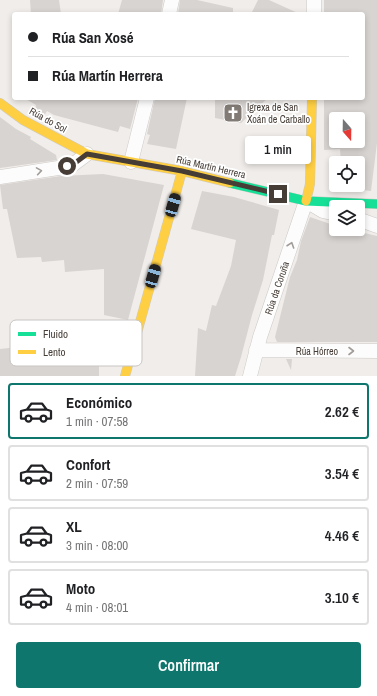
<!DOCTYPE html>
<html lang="es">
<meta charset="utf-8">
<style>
:root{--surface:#fff;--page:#f6f6f6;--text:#202124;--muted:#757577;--line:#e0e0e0;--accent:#0f766e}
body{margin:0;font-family:"Archivo Narrow",sans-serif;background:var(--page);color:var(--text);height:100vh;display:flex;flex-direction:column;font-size:15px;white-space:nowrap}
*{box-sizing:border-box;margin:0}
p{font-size:13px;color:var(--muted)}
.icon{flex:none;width:22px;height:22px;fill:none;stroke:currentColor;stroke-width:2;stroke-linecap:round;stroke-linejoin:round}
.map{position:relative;height:376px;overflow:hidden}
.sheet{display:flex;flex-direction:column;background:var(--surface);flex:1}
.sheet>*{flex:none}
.top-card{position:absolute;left:12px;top:12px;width:353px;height:88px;border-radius:4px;box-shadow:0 2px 6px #0003;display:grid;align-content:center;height:88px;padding:0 16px;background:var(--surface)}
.needle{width:26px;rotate:160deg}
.fabs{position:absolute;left:329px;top:112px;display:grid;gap:8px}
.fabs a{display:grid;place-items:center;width:36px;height:36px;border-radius:4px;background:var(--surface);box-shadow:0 2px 6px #0003;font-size:20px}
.end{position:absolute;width:18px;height:18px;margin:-9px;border:5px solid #463d36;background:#fff;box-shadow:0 0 0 2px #fff}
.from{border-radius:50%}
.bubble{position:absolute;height:28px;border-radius:4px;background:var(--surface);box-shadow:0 2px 6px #0003;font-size:13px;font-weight:600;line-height:28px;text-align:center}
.car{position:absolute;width:12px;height:24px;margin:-12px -6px;border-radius:5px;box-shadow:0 0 3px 1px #0007;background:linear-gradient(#222 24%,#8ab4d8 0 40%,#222 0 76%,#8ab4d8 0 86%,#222 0)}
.top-card b{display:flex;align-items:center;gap:14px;height:38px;font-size:15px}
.top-card b+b{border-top:1px solid var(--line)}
.top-card i{width:10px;height:10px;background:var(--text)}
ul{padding:7px 0 0;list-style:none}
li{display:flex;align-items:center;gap:12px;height:56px;margin:0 8px 6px;padding:0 8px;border:2px solid var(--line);border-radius:4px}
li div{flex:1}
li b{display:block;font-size:15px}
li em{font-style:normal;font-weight:600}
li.on{border-color:var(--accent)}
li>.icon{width:36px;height:36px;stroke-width:1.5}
.button{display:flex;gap:8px;margin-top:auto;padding:8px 16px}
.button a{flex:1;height:46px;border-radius:4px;background:var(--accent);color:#fff;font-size:16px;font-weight:600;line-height:46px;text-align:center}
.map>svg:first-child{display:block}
</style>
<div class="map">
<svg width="377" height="376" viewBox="0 0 377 376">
<rect width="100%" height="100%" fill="#f0edea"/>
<path fill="#d8d4d1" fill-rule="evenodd" d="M30,0H59L61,14H31Z
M122,0H163L161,14H118Z
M180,0H197L233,8V14H178Z
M258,0H269L300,14H251Z
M324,0H377V143L371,191L355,189V185H358V163H341L340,149L324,150V98H363V67L365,42L363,41V14H324ZM336,119H358V141H336Z
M24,98H138L130,129L120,126L118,132L54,115L47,111L43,118L35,113L36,105Z
M155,98H187L176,149L147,144L150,135L147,134Z
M215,98H268L241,123L215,118Z
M0,117L16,129L31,137L30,139L56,155L57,160L0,168Z
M103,174L164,185L128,320L104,315V269L65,272L64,260L42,262L41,257L17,258L7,209H3L0,185L61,176Z
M202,191L234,197L279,210L274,235H272L263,280L252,315L241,357L235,376H195L198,328L206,331L212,305L216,306L231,266L236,240L191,229Z
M310,217L336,226V229H347L377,236V342H277L275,337L290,277L297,260L301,241Z
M37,345L38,349L48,353H56L63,348L99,362V376H0V349Z
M286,359H292L291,370Z"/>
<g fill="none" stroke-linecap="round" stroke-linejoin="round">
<g stroke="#ccc9c6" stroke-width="15">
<path id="street" d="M169,14L172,0
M314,14V0
M131,162L147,98
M0,177L71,166L87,154
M358,219L377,226
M256,350L377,351
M250,376L260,337L306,201L323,211L336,214"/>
</g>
<g stroke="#cec9c1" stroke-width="10">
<path id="fast" d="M230,183L306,201L377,204"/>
</g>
<g stroke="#cec9c1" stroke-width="10">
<path id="slow" d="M0,103L23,120L87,154L182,171L230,183
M306,201L310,184L312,98
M125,376L182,171"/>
</g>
<use href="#street" stroke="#fdfcfc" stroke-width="14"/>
<use href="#fast" stroke="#16e098" stroke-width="9"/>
<use href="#slow" stroke="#ffcf43" stroke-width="9"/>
</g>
<defs><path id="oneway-chevron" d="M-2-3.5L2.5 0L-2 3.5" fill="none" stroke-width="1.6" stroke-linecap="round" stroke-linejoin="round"/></defs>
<g stroke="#a29c99">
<use href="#oneway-chevron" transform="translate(39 171) rotate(-9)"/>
<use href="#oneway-chevron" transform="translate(291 245) rotate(-71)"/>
<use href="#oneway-chevron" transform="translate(351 351)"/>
</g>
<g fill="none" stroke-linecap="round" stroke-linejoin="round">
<path stroke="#463d36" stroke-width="5" d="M67,166H71L87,154L182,171L278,194"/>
</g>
<defs>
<g id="church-square" transform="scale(1)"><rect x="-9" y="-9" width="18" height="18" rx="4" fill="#827b75" stroke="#fff"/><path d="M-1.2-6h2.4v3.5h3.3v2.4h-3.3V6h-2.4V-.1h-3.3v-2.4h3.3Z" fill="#fff"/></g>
</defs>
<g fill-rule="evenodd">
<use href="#church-square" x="233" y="113"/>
</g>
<g text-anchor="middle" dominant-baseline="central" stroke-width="3.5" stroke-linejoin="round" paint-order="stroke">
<g font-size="10" fill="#463d36" stroke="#fff" text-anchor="start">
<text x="247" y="107">Igrexa de San<tspan x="247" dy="12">Xoán de Carballo</tspan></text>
</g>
<g font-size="10" fill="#463d36" stroke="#fff">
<text transform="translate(48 120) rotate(29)">Rúa do Sol</text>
<text transform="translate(211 167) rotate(13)">Rúa Martín Herrera</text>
<text transform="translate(277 288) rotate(-71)">Rúa da Coruña</text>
<text x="317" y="351">Rúa Hórreo</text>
</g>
</g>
<rect x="10" y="320" width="132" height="46" rx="6" fill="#fff" stroke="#c8c5c3" stroke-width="1"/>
<rect x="18" y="332" width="18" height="4" fill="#16e098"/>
<rect x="18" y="350" width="18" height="4" fill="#ffcf43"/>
<g font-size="11" fill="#463d36">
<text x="43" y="338">Fluido</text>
<text x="43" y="356">Lento</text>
</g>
</svg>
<div class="fabs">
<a><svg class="needle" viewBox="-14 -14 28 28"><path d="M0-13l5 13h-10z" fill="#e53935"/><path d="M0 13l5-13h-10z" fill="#757577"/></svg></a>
<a><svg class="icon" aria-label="locate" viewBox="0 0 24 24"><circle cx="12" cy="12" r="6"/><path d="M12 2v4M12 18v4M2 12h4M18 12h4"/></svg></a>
<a><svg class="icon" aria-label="layers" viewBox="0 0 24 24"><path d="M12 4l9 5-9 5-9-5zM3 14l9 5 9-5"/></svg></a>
</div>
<i class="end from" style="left:67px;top:166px"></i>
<i class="end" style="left:278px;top:194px"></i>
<div class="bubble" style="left:245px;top:136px;width:66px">1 min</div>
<i class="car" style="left:173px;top:205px;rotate:16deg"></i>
<i class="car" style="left:153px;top:276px;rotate:16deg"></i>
<div class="top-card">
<b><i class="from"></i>Rúa San Xosé</b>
<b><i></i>Rúa Martín Herrera</b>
</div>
</div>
<section class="sheet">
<ul>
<li class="on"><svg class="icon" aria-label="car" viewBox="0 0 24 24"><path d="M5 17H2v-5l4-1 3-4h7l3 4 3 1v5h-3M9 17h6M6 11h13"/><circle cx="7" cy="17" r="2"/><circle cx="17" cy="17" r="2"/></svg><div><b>Económico</b><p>1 min · 07:58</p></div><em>2.62 €</em></li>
<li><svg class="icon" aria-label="car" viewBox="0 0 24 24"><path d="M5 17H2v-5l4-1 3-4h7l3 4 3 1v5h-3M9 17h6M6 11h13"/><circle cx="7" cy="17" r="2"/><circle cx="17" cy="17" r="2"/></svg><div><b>Confort</b><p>2 min · 07:59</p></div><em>3.54 €</em></li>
<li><svg class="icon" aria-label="car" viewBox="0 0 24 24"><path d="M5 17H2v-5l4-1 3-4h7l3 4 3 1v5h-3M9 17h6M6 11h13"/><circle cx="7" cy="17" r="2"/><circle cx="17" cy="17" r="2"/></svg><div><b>XL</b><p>3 min · 08:00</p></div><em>4.46 €</em></li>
<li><svg class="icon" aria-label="car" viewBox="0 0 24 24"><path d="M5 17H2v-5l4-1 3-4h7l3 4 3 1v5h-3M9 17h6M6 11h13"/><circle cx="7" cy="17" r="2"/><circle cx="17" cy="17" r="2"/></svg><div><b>Moto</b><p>4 min · 08:01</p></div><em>3.10 €</em></li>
</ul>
<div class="button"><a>Confirmar</a></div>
</section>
